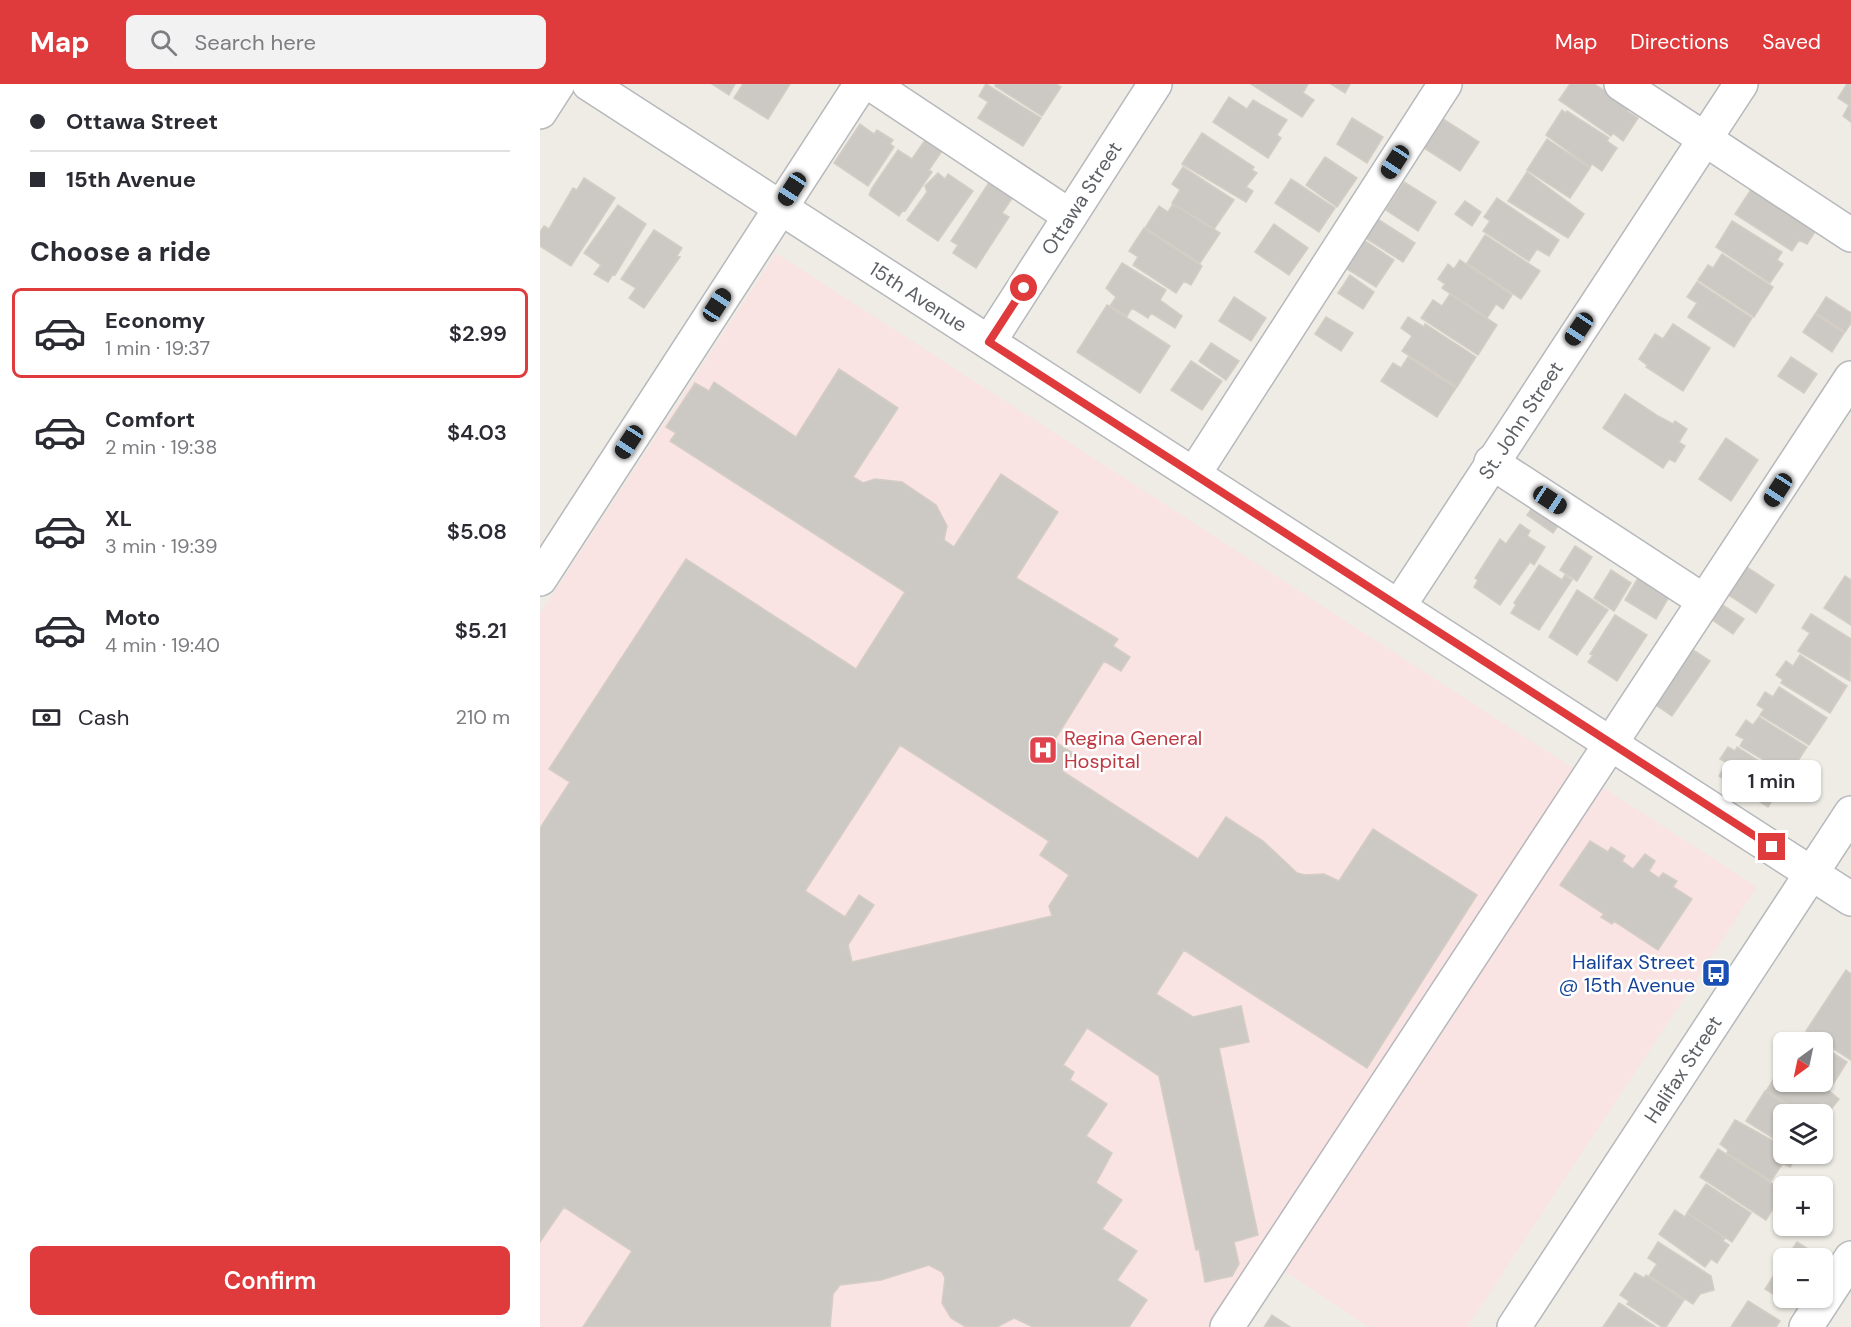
<!DOCTYPE html>
<meta charset="utf-8">
<style>
:root{--surface:#fff;--page:#f2f2f3;--text:#2b2b33;--muted:#7c7c81;--line:#e1e1e2;--accent:#df3b3d}
body{margin:0;font-family:"DM Sans",sans-serif;background:var(--page);color:var(--text);height:100vh;display:flex;flex-direction:column;font-size:22px;white-space:nowrap}
*{box-sizing:border-box;margin:0}
p{font-size:20px;color:var(--muted)}
.icon{flex:none;width:33px;height:33px;fill:none;stroke:currentColor;stroke-width:2;stroke-linecap:round;stroke-linejoin:round}
.map{position:relative;flex:1;overflow:hidden}
.panel{display:flex;flex-direction:column;background:var(--surface);width:540px}
.panel>*{flex:none}
.banner{display:grid;align-content:center;height:132px;padding:0 30px;background:var(--surface)}
.needle{width:39px;rotate:213deg}
.fabs{position:absolute;left:1233px;top:948px;display:grid;gap:12px}
.fabs a{display:grid;place-items:center;width:60px;height:60px;border-radius:9px;background:var(--surface);box-shadow:0 2px 4px #0004;font-size:30px}
.end{position:absolute;width:27px;height:27px;margin:-14px;border:8px solid #df3b3d;background:#fff;box-shadow:0 0 0 3px #fff}
.from{border-radius:50%}
.bubble{position:absolute;height:42px;border-radius:9px;background:var(--surface);box-shadow:0 2px 4px #0004;font-size:20px;font-weight:600;line-height:42px;text-align:center}
.car{position:absolute;width:18px;height:36px;margin:-18px -9px;border-radius:8px;box-shadow:0 0 4px 2px #0007;background:linear-gradient(#222 24%,#8ab4d8 0 40%,#222 0 76%,#8ab4d8 0 86%,#222 0)}
.banner b{display:flex;align-items:center;gap:21px;height:57px;font-size:22px}
.banner b+b{border-top:2px solid var(--line)}
.banner i{width:15px;height:15px;background:var(--text)}
ul{padding:0;list-style:none}
li{display:flex;align-items:center;gap:18px;height:90px;margin:0 12px 9px;padding:0 18px;border:3px solid transparent;border-radius:9px}
li div{flex:1}
li b{display:block;font-size:22px}
li em{font-style:normal;font-weight:600}
li.active{border-color:var(--accent)}
li>.icon{width:54px;height:54px;stroke-width:1.5}
h2{padding:0 30px;font-size:27px;line-height:72px}
.pay{display:flex;align-items:center;gap:15px;height:66px;padding:0 30px;font-size:22px}
.pay p{margin-inline-start:auto}
.button{display:flex;gap:12px;margin-top:auto;padding:12px 30px}
.button a{flex:1;height:69px;border-radius:9px;background:var(--accent);color:#fff;font-size:24px;font-weight:600;line-height:69px;text-align:center}
header{display:flex;align-items:center;gap:36px;box-sizing:border-box;height:84px;padding:0 30px;background:var(--accent);color:#fff}
header strong{font-size:28px}
nav{display:flex;gap:33px;margin-inline-start:auto;font-size:21px}
.search{width:420px;height:54px;background:var(--page);display:flex;align-items:center;gap:15px;box-sizing:border-box;padding:0 21px;border-radius:9px;color:var(--muted);font-size:22px}
main{display:flex;flex:1;min-height:0}
.map>svg:first-child{display:block}
</style>
<header>
<strong>Map</strong>
<div class="search"><svg class="icon" aria-label="search" viewBox="0 0 24 24"><circle cx="10" cy="10" r="6"/><path d="M15 15l6 6"/></svg>Search here</div>
<nav><a>Map</a><a>Directions</a><a>Saved</a></nav>
</header>
<main>
<section class="panel">
<div class="banner">
<b><i class="from"></i>Ottawa Street</b>
<b><i></i>15th Avenue</b>
</div>
<h2>Choose a ride</h2>
<ul>
<li class="active"><svg class="icon" aria-label="car" viewBox="0 0 24 24"><path d="M5 17H2v-5l4-1 3-4h7l3 4 3 1v5h-3M9 17h6M6 11h13"/><circle cx="7" cy="17" r="2"/><circle cx="17" cy="17" r="2"/></svg><div><b>Economy</b><p>1 min · 19:37</p></div><em>$2.99</em></li>
<li><svg class="icon" aria-label="car" viewBox="0 0 24 24"><path d="M5 17H2v-5l4-1 3-4h7l3 4 3 1v5h-3M9 17h6M6 11h13"/><circle cx="7" cy="17" r="2"/><circle cx="17" cy="17" r="2"/></svg><div><b>Comfort</b><p>2 min · 19:38</p></div><em>$4.03</em></li>
<li><svg class="icon" aria-label="car" viewBox="0 0 24 24"><path d="M5 17H2v-5l4-1 3-4h7l3 4 3 1v5h-3M9 17h6M6 11h13"/><circle cx="7" cy="17" r="2"/><circle cx="17" cy="17" r="2"/></svg><div><b>XL</b><p>3 min · 19:39</p></div><em>$5.08</em></li>
<li><svg class="icon" aria-label="car" viewBox="0 0 24 24"><path d="M5 17H2v-5l4-1 3-4h7l3 4 3 1v5h-3M9 17h6M6 11h13"/><circle cx="7" cy="17" r="2"/><circle cx="17" cy="17" r="2"/></svg><div><b>Moto</b><p>4 min · 19:40</p></div><em>$5.21</em></li>
</ul>
<div class="pay"><svg class="icon" aria-label="cash" viewBox="0 0 24 24"><path d="M3 7h18v10H3z"/><circle cx="12" cy="12" r="2"/></svg>Cash<p>210 m</p></div>
<div class="button"><a>Confirm</a></div>
</section>
<div class="map">
<svg width="1311" height="1243" viewBox="0 0 1311 1243">
<rect width="100%" height="100%" fill="#eeece5"/>
<path fill="#fae3e3" d="M236,169L1217,803L927,1243H829L720,1171L673,1243H0V530Z"/>
<path fill="#ccc9c4" stroke="#d3cdc4" stroke-width="1.5" fill-rule="evenodd" d="M172,0H195L189,11Z
M203,0H250L228,35L194,14Z
M446,0L501,34L483,62L438,34L448,18L439,12Z
M456,0H516L521,3L502,32L455,2Z
M711,0H768L763,9L774,16L762,33Z
M791,0H810L805,9Z
M1030,0H1054L1090,23L1087,27L1098,34L1083,57L1073,49L1071,52L1019,16Z
M1307,0H1311V38L1303,32L1309,21L1298,14Z
M689,13L707,25L713,16L747,36L737,51L741,54L728,74L673,38Z
M1022,26L1026,29L1027,27L1069,54L1067,57L1077,64L1062,87L1052,80L1050,83L1006,51Z
M812,34L843,53L827,79L797,60Z
M903,35L939,58L920,87L884,64Z
M320,40L334,50L337,46L353,56L350,60L354,63L328,102L294,79Z
M390,49L406,61L389,86L392,88L365,127L363,126L359,132L329,111L332,104L358,66L372,75Z
M662,49L714,83L712,86L717,89L706,103L713,107L706,118L642,80Z
M1007,55L1050,84L1030,114L987,86Z
M785,73L817,94L797,123L766,101Z
M643,83L694,116L674,145L632,119L640,106L632,100Z
M987,88L1044,130L1028,154L968,117Z
M398,89L405,95L408,90L433,107L398,157L367,136L387,108L385,102Z
M44,94L75,114L31,182L0,162V148L4,142L9,145L33,104L37,106Z
M751,95L795,124L779,148L735,119Z
M450,97L473,113L462,129L469,133L436,184L413,169L418,161L411,157Z
M864,98L896,118L878,147L846,126Z
M1212,104L1277,145L1267,160L1259,156L1252,167L1195,130Z
M957,114L1019,156L1009,172L997,165L989,177L943,147L950,137L944,133Z
M925,117L941,128L932,142L915,130Z
M633,120L680,149L660,179L605,144L619,122L628,128Z
M78,121L106,140L75,191L73,190L68,198L54,190L61,181L44,169Z
M836,134L875,159L863,178L824,153Z
M1192,137L1242,168L1237,176L1243,180L1230,199L1176,163Z
M734,140L768,164L749,191L715,168Z
M604,144L662,182L651,201L644,197L636,209L593,181L598,173L589,167Z
M114,146L142,164L137,172L140,173L104,224L89,214L96,204L81,195Z
M945,151L1000,187L981,215L927,179Z
M822,155L854,176L836,203L804,183Z
M1182,170L1233,203L1214,233L1158,196L1168,181L1173,184Z
M920,176L972,211L963,225L956,220L947,234L902,204L905,200L898,195L908,180L914,185Z
M582,179L626,206L620,216L642,232L635,244L611,229L608,234L592,224L587,232L570,222L576,213L566,204Z
M810,191L834,208L823,225L798,209Z
M1157,198L1212,234L1194,263L1148,233L1157,219L1147,213Z
M910,210L957,241L938,271L881,234L893,216L902,222Z
M694,213L726,234L711,257L679,237Z
M1286,213L1311,229V239L1305,248L1276,229Z
M567,221L630,262L600,309L537,268Z
M1275,230L1304,249L1292,268L1263,248Z
M786,233L813,249L801,267L775,250Z
M868,233L884,243L885,240L936,273L917,303L862,267L872,252L861,244Z
M1133,240L1170,264L1143,307L1106,283L1107,281L1099,275L1115,250L1123,255Z
M671,259L699,277L686,296L659,277Z
M868,273L916,304L897,333L841,297L853,279L861,284Z
M1251,273L1277,290L1264,309L1238,292Z
M651,277L682,297L662,326L631,306Z
M299,285L358,324L313,393L323,399L335,395L362,398L396,421L407,442L404,456L414,463L461,390L518,428L476,494L578,555L573,562L590,573L581,587L564,577L514,657L533,669L522,687L658,775L686,733L723,757L757,789L765,791L784,790L799,797L833,745L937,811L827,984L644,866L616,910L653,933L701,922L709,958L679,964L718,1151L694,1158L699,1180L692,1192L665,1198L659,1165L656,1166L619,992L547,944L523,981L534,988L530,996L567,1020L546,1052L572,1069L556,1099L582,1116L562,1145L597,1167L577,1196L607,1216L589,1243H493L474,1234L457,1243H426L411,1234L402,1219L405,1194L402,1188L389,1181L341,1196L300,1201L293,1210L290,1243H43L92,1167L24,1123L0,1158V744L30,698L9,685L146,475L316,585L365,508L130,357L136,349L126,343L155,299L169,307L174,298L256,353ZM360,661L509,757L500,771L529,791L509,822L512,832L312,878L308,861L334,821L319,811L305,833L265,807Z
M1085,310L1118,332L1133,340L1135,337L1147,345L1139,358L1145,362L1135,378L1129,375L1123,384L1063,344Z
M1186,354L1218,376L1191,417L1159,395Z
M997,417L1023,435L1013,449L987,431Z
M980,440L990,447L987,452L1005,463L994,481L990,478L960,521L934,503L938,496L935,494L960,455L966,460Z
M1035,462L1052,473L1037,497L1020,486Z
M1202,480L1234,501L1216,529L1184,508Z
M999,481L1022,496L1025,491L1032,496L999,546L971,529L976,521L974,519Z
M1071,486L1091,499L1074,527L1054,514Z
M1305,492L1311,496V541L1284,524Z
M1098,494L1129,513L1116,535L1085,516Z
M1037,506L1068,526L1037,571L1009,553Z
M1178,518L1204,535L1193,550L1168,533Z
M1271,530L1311,555L1310,597L1258,567L1270,549L1262,544Z
M1075,531L1107,551L1077,597L1048,578L1053,571L1050,570Z
M1141,558L1170,577L1132,632L1107,615Z
M1260,571L1307,602L1290,629L1241,599L1243,596L1236,591L1246,577L1253,582Z
M1239,603L1287,634L1269,661L1220,631L1224,625L1217,621L1225,608L1233,613Z
M1219,633L1267,663L1249,691L1200,662L1204,655L1196,651L1206,636L1213,641Z
M1188,663L1195,667L1197,663L1246,694L1228,723L1179,692L1187,679L1180,675Z
M1050,757L1068,768L1071,763L1085,772L1082,777L1093,785L1105,770L1115,777L1109,787L1119,794L1123,789L1137,797L1133,803L1152,815L1118,866L1074,837L1072,840L1061,833L1064,830L1020,801Z
M1306,886L1311,890V976L1266,947Z
M1263,949L1277,958H1257Z
M1282,962L1307,978L1290,1005L1278,998H1282Z
M1244,979V998H1278L1299,1015L1292,1024L1282,1018L1274,1030H1263L1226,1007Z
M1225,1007L1261,1030H1244V1061L1206,1037Z
M1195,1036L1239,1060L1237,1062L1244,1070L1256,1074L1250,1083L1243,1079L1231,1097L1187,1069L1188,1066L1180,1060Z
M1178,1065L1244,1107V1130L1234,1123L1226,1136L1160,1093Z
M1166,1100L1211,1129L1192,1158L1147,1129Z
M1135,1126L1145,1133L1147,1129L1185,1154L1183,1157L1189,1161L1177,1179L1171,1175L1165,1183L1119,1150Z
M1118,1158L1171,1192L1174,1206L1160,1210L1153,1220L1109,1192L1117,1180L1108,1174Z
M1257,1158L1282,1174H1246Z
M1236,1188L1244,1192V1214H1260L1254,1223L1225,1205Z
M1095,1189L1104,1194L1106,1191L1144,1216L1126,1243H1122L1087,1220L1089,1217L1080,1211Z
M1208,1217L1240,1237L1236,1243H1191Z
M1079,1219L1116,1243H1063Z
M732,1231L750,1243H724Z"/>
<g fill="none" stroke-linecap="round" stroke-linejoin="round">
<g stroke="#b6b8bb" stroke-width="36">
<g id="minor">
<path id="s1" d="M49,0L1311,815"/>
<path d="M331,0L530,132"/>
<path d="M1081,0L1311,151"/>
<path d="M0,28L18,0"/>
<path id="s2" d="M449,258L615,0"/>
<path d="M951,378L1164,517"/>
<path d="M654,390L905,0"/>
<path d="M0,495L321,0"/>
<path id="s3" d="M859,522L1201,0"/>
<path d="M687,1243L1311,294"/>
<path id="s4" d="M974,1243L1311,729"/>
<path d="M1266,1243L1311,1174"/>
</g>
</g>
<use href="#minor" stroke="#fff" stroke-width="33"/>
</g>
<g fill="none" stroke-linecap="round" stroke-linejoin="round">
<path stroke="#df3b3d" stroke-width="8" d="M484,204L449,258L1232,763"/>
</g>
<defs>
<g id="hospital-square" transform="scale(1.5)"><rect x="-9" y="-9" width="18" height="18" rx="4" fill="#e0444e" stroke="#fff"/><path d="M-5-5h3v3.5h4V-5h3V5h-3V1.5h-4V5h-3Z" fill="#fff"/></g>
<g id="bus-square" transform="scale(1.5)"><rect x="-9" y="-9" width="18" height="18" rx="4" fill="#1a4fb4" stroke="#fff"/><path d="M-5-6H5V4H4V6H2V4H-2V6H-4V4H-5ZM-3.5-4V0h7V-4ZM-3.5 1.2v1.5H-2V1.2ZM2 1.2v1.5H3.5V1.2Z" fill="#fff"/></g>
</defs>
<g fill-rule="evenodd">
<use href="#hospital-square" x="503" y="666"/>
<use href="#bus-square" x="1176" y="889"/>
</g>
<g text-anchor="middle" dominant-baseline="central" stroke-width="5" stroke-linejoin="round" paint-order="stroke">
<g font-size="20" fill="#5d6165" stroke="#fff">
<text stroke="none"><textPath href="#s2" startOffset="171">Ottawa Street</textPath></text>
<text stroke="none"><textPath href="#s1" startOffset="392">15th Avenue</textPath></text>
<text stroke="none"><textPath href="#s3" startOffset="222">St. John Street</textPath></text>
<text stroke="none"><textPath href="#s4" startOffset="308">Halifax Street</textPath></text>
</g>
<g font-size="20" fill="#be3a42" stroke="#fff" text-anchor="start">
<text x="524" y="654">Regina General<tspan x="524" dy="23">Hospital</tspan></text>
</g>
<g font-size="20" fill="#164399" stroke="#fff" text-anchor="end">
<text x="1155" y="878">Halifax Street<tspan x="1155" dy="23">@ 15th Avenue</tspan></text>
</g>
</g>
</svg>
<div class="fabs">
<a><svg class="needle" viewBox="-14 -14 28 28"><path d="M0-13l5 13h-10z" fill="#e53935"/><path d="M0 13l5-13h-10z" fill="#7c7c81"/></svg></a>
<a><svg class="icon" aria-label="layers" viewBox="0 0 24 24"><path d="M12 4l9 5-9 5-9-5zM3 14l9 5 9-5"/></svg></a>
<a>+</a>
<a>−</a>
</div>
<i class="end from" style="left:484px;top:204px"></i>
<i class="end" style="left:1232px;top:763px"></i>
<div class="bubble" style="left:1182px;top:676px;width:99px">1 min</div>
<i class="car" style="left:855px;top:78px;rotate:213deg"></i>
<i class="car" style="left:252px;top:105px;rotate:213deg"></i>
<i class="car" style="left:177px;top:221px;rotate:33deg"></i>
<i class="car" style="left:1039px;top:245px;rotate:214deg"></i>
<i class="car" style="left:89px;top:358px;rotate:213deg"></i>
<i class="car" style="left:1238px;top:406px;rotate:213deg"></i>
<i class="car" style="left:1010px;top:416px;rotate:123deg"></i>
</div>
</main>
